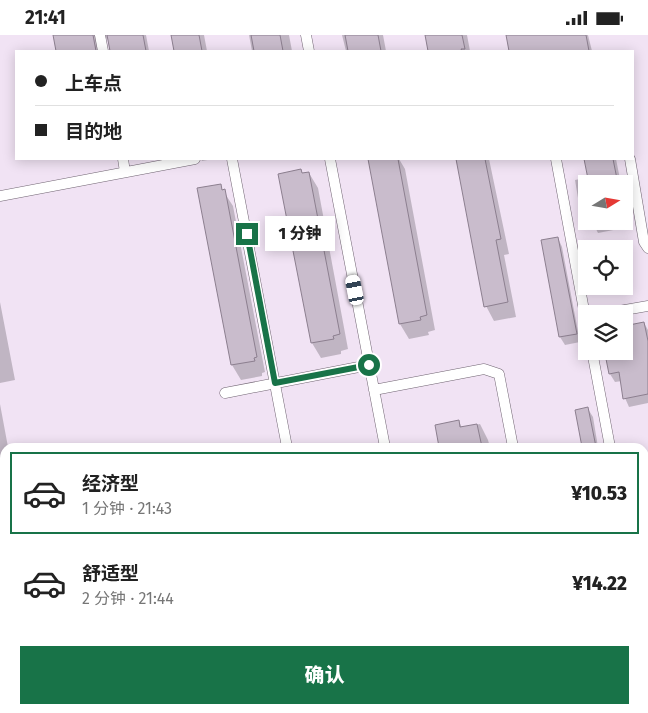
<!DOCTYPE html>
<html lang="zh">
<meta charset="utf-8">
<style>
:root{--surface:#fff;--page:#f2f2f2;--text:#222;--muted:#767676;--line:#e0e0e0;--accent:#187348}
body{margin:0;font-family:"Fira Sans","Noto Sans SC",sans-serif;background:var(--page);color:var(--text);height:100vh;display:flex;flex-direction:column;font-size:19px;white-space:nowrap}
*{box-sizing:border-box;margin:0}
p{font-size:16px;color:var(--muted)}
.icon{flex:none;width:28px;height:28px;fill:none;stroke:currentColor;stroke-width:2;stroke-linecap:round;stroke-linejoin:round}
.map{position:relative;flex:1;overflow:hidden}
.sheet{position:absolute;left:0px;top:408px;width:649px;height:271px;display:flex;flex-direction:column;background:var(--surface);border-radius:15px 15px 0 0;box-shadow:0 2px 12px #0003}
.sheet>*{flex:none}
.top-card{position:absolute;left:15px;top:15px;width:619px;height:110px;border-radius:0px;box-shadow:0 2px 12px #0003;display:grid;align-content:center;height:110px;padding:0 20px;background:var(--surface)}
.needle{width:32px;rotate:79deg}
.buttons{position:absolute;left:578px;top:140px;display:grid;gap:10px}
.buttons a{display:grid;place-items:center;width:55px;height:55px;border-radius:0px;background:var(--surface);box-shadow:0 2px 12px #0003;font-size:25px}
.end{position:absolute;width:22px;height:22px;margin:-11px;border:6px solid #187348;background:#fff;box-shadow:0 0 0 2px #fff}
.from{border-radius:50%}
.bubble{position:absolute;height:35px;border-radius:0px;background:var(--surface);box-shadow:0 2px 12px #0003;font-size:16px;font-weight:800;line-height:35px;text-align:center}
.car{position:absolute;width:15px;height:30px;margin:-15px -8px;border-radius:6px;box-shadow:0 0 4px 1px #0007;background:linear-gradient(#fff 24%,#345 0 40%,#fff 0 76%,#345 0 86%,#fff 0)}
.top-card b{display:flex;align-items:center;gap:18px;height:48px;font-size:19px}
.top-card b+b{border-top:1px solid var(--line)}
.top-card i{width:12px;height:12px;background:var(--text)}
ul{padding:9px 0 0;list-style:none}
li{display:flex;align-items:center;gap:15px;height:82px;margin:0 10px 8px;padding:0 10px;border:2px solid transparent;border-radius:0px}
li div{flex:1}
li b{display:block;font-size:19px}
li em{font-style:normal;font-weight:800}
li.current{border-color:var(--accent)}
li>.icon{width:45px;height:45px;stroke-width:1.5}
.action{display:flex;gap:10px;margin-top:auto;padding:10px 20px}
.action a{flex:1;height:58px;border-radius:0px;background:var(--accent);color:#fff;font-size:20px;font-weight:800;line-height:58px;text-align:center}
.status{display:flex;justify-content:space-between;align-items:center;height:35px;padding:0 25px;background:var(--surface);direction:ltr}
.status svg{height:14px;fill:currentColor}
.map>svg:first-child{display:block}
</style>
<div class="status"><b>21:41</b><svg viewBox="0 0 49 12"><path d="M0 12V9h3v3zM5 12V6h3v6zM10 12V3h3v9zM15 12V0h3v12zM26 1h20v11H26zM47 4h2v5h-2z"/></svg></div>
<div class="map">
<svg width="648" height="678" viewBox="0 0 648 678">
<rect width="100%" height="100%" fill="#f1e3f4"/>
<path fill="#0003" d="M54,0H146L149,16H111L108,4L105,3L99,16H57Z
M172,0H204L207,16H175Z
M249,0H289L292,16H252Z
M342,0H383L386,16H346Z
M426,0H467L470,16H430Z
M508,0H588L592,16H511Z
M201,124H213L202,126Z
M369,124H399L405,134L435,295L428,297L429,300L409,304L400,289Z
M457,124H489L509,219L504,220L516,282L494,286L486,271Z
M585,124H616L621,149H586V172L584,173L578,163L575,145L589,142Z
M309,138L318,153L348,314L341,316V319L321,323L312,308L280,140Z
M220,151L233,171L265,337L262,338V341L241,345L232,330Z
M624,166L629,192L598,198L592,186H624Z
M558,203L562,212L580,307L565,310L560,302L542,206Z
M0,267L15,345L0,348Z
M644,288L648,295V368L629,372L625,363L622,346L615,347L610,339L615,316H624V292Z
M0,369L8,412H5V616L0,590Z
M588,374L593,382L598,412H583L576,376Z
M459,386L462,393L480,389L488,405L490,412H440L436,391Z
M648,475V493L645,476Z
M648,501V525L644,513V502Z
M648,650V678H638L636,674H644V651Z
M200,674H209L210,676L228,674L231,678H186V676Z
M336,674H384L385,678H337Z
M488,674H537L538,678H489Z"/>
<path fill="#c9bccc" stroke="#8c7f8f" d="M53,0H93L96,16H56Z
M107,0H143L146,16H110Z
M171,0H199L202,16H174Z
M251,0H280L283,16H254Z
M345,0H378L381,16H348Z
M425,0H462L465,14H461L462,16H428Z
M506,0H586L589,16H509Z
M368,124H398L427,280L420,282L421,285L399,289Z
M456,124H485L501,204L496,205L508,267L484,272Z
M584,124H613L618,149H589Z
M301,134L302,138L309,137L340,299L333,301L334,304L311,308L278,139Z
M221,149L222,155L225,154L257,322L254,323L255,326L231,330L197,153Z
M558,202L577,299L559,302L541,205Z
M644,287L648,306V359L623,364L619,337L609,339L605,319L624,316V291Z
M588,372L596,412H582L575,375Z
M459,385L460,392L477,389L482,412H439L435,390Z"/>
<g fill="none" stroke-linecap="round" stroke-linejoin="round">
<g stroke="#706472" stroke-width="11">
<path id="service" d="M100,0L103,16
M306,0L309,16
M123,124L125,137
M232,124L287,412
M330,124L385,412
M556,124L586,286
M630,124L644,207L648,213
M0,161L195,124
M602,279L648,271
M592,316L610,412
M374,355L484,334L499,339L513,412
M225,358L369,330
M644,447L648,446
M644,593L648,616
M0,662L5,661
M108,674L109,678
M259,674V678
M411,674L412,678
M562,674L563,678"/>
</g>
<use href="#service" stroke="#fff" stroke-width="10"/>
</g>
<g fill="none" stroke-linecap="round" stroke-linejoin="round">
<path stroke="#187348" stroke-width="6" d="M247,199L275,348L369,330"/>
</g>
</svg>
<div class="buttons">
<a><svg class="needle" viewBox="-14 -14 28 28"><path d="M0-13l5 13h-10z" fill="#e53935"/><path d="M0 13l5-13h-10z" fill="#767676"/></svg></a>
<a><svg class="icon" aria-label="locate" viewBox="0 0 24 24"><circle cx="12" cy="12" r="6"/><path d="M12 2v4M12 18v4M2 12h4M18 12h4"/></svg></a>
<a><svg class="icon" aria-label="layers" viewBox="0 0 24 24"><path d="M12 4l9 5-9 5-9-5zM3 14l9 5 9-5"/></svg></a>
</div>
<i class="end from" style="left:369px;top:330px"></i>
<i class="end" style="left:247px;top:199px"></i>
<div class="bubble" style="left:265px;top:181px;width:70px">1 分钟</div>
<i class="car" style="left:355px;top:255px;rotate:349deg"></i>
<div class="top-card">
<b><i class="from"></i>上车点</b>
<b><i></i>目的地</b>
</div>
<section class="sheet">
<ul>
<li class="current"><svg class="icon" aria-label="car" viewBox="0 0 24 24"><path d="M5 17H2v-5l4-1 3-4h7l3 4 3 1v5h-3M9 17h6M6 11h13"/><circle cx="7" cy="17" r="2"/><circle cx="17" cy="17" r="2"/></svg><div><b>经济型</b><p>1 分钟 · 21:43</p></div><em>¥10.53</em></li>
<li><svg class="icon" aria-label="car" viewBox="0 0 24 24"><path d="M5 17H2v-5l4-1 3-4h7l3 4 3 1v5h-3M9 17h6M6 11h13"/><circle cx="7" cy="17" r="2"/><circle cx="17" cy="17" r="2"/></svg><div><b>舒适型</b><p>2 分钟 · 21:44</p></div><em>¥14.22</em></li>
</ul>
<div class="action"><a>确认</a></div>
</section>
</div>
